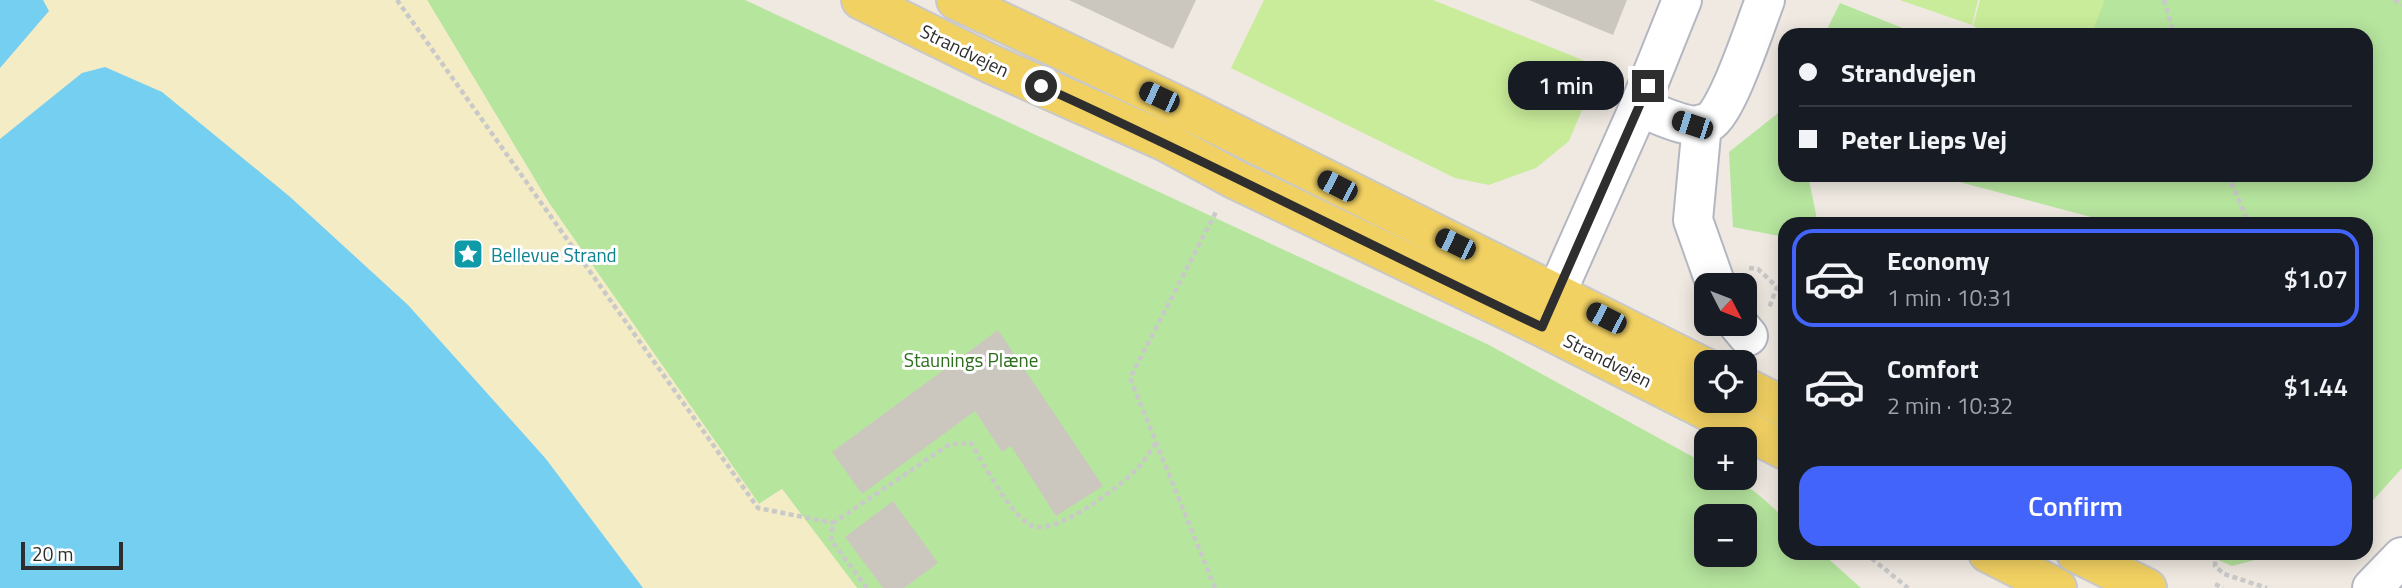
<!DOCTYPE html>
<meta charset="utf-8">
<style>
:root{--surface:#171b24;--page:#20242c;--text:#f1f3f6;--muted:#9ea1a6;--line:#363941;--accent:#4264fb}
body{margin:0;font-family:"Titillium Web",sans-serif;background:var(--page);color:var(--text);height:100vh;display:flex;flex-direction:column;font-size:26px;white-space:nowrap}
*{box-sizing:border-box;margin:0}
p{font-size:23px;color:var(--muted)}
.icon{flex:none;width:38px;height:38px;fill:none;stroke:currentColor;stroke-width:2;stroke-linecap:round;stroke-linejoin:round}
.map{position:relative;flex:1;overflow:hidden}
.drawer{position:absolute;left:1778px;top:217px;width:595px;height:343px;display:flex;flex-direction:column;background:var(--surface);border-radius:21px;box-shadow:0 4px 18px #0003}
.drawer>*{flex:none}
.top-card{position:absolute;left:1778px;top:28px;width:595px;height:154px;border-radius:21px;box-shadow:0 4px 18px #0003;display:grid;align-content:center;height:154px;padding:0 21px;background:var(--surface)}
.needle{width:46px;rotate:132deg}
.tools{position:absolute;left:1694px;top:273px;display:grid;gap:14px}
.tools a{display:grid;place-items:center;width:63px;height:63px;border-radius:14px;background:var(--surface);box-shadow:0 4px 18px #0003;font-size:35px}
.scale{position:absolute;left:21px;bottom:18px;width:102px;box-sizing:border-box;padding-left:7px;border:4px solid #2e2e2e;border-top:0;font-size:19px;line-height:24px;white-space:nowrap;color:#2e2e2e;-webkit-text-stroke:5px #fff;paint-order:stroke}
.end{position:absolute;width:32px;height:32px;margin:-16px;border:9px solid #2e2e2e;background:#fff;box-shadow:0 0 0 4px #fff}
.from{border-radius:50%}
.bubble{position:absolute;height:49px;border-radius:21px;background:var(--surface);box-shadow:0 4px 18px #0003;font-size:23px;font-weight:600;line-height:49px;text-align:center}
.car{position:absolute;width:21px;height:42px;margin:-21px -10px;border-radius:9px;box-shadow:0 0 5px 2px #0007;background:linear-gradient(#222 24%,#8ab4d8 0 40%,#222 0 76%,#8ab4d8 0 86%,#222 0)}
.top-card b{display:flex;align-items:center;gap:24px;height:66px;font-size:26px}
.top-card b+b{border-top:2px solid var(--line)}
.top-card i{width:18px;height:18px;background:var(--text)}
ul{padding:12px 0 0;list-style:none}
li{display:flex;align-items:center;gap:21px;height:98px;margin:0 14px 10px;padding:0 7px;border:4px solid transparent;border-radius:21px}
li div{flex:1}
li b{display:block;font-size:26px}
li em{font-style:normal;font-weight:600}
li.on{border-color:var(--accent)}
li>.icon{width:63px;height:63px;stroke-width:1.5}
.button{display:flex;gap:14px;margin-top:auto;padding:14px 21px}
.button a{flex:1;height:80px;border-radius:21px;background:var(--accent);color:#fff;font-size:28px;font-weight:600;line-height:80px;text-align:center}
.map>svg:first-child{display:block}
</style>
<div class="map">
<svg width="2402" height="588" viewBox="0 0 2402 588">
<rect width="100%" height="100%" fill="#efe9e1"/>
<path fill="#b6e59e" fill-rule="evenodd" d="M427,0H745L1487,344L1706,464V478C1747,478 1757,493 1785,519V553H1822L1861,588H857L782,489L759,504L549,203ZM1706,516H1745V555H1706Z
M2101,0H2402V468L2366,508V224H2117L1937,176L1809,180L1818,224H1785V264L1779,236L1733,227L1729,152L1777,114L1785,101V175H2366V35H2087Z
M1840,3L1920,35H1824Z
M2202,553H2281L2232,566Z"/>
<path fill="#f3ecc5" d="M43,0H427L549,203L759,504L782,489L857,588H643L546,459L408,305L289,196L105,67L82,73L0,139V68L48,11Z"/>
<path fill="#c9ec9a" d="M1264,0H1433L1600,67L1569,141L1536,168L1489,185L1455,178L1231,68Z
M1900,0H1978L1972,25Z
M1980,0H2105L2091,35H1994L1973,26Z"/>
<path fill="#75cff0" d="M0,0H43L49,11L0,68Z
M105,67L162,92L289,196L408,305L546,459L643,588H0V139L82,73Z"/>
<path fill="#cbc7bf" d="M1069,0H1196L1173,49Z
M1529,0H1627L1613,35Z
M998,330L1103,486L1056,516L1011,446L1002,452L975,411L862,494L832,452Z
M893,501L938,563L904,588H883L845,537Z"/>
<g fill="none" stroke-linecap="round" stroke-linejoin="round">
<g stroke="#b4b7c1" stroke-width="42">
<path id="minor" d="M1639,107C1656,113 1690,132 1708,123C1727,114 1756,23 1765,0
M1702,124L1693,220L1716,285
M1543,323L1639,107L1682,0
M1738,324L1748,336
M2372,588L2402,557"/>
</g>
<g stroke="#c9c9c9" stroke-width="42">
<path id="major" d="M861,0L991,64L1166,142L1234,179L1542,327L1785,450
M956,0L1181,107L1706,368
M1745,387L1785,407
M1988,553L2057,588
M2076,553L2147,588"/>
</g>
<path stroke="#c9c9c9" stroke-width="4.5" stroke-dasharray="5 3.5" stroke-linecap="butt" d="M397,0L758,508L833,523
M2164,0L2174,35
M2394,0L2402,5
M2228,175L2249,224
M1749,268L1758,269L1777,287L1769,308
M1865,553L1908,588
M2216,553L2215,566L2224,574L2267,588
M2215,584L2223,588
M867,588L831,540L833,523L950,444L971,443C984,464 1009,513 1030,525C1053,538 1119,487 1136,470C1143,463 1149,453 1155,444
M1215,588L1130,378L1217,210"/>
<use href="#minor" stroke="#fff" stroke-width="38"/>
<use href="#major" stroke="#f2d163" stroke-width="38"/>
</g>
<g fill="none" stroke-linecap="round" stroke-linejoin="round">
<path stroke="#2e2e2e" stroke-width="9" d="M1041,86C1210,162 1374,248 1542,327L1648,86"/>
</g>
<defs>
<g id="sight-square" transform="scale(1.575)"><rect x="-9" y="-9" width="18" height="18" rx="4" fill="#0f9aa8" stroke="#fff"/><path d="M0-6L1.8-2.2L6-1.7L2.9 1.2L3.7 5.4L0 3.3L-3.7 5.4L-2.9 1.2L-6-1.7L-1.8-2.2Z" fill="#fff"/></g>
</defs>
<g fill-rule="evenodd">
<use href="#sight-square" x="468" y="254"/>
</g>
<g text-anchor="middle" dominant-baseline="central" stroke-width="6" stroke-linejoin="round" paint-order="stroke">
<g font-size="19" fill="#2e2e2e" stroke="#fff">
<text transform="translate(965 50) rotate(26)">Strandvejen</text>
<text transform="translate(1608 360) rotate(27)">Strandvejen</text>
</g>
<g font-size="19" fill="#0d838f" stroke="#fff" text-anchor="start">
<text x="491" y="254">Bellevue Strand</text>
</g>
<g font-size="19" fill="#2c6e1b" stroke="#fff">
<text x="971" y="359">Staunings Plæne</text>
</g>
</g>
</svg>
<div class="tools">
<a><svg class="needle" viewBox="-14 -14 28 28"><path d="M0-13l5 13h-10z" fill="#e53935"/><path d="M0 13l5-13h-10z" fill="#9ea1a6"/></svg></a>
<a><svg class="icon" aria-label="locate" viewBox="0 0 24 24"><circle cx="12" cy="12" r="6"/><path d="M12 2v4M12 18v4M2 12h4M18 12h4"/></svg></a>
<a>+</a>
<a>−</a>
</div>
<div class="scale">20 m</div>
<i class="end from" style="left:1041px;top:86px"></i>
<i class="end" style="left:1648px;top:86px"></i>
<div class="bubble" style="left:1508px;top:61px;width:116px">1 min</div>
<i class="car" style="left:1159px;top:97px;rotate:295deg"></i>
<i class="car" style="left:1692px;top:125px;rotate:288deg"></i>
<i class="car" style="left:1337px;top:186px;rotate:297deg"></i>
<i class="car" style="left:1455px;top:244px;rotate:296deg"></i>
<i class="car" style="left:1606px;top:318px;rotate:297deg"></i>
<div class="top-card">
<b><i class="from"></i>Strandvejen</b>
<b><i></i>Peter Lieps Vej</b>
</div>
<section class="drawer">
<ul>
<li class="on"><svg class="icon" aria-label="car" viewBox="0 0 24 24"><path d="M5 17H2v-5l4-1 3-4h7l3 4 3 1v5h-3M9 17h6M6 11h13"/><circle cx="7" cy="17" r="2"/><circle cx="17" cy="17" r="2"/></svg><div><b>Economy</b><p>1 min · 10:31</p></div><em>$1.07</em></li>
<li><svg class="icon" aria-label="car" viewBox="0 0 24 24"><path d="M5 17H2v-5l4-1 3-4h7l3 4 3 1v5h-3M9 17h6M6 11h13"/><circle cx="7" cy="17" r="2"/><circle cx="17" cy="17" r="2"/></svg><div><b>Comfort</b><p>2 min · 10:32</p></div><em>$1.44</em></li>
</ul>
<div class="button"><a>Confirm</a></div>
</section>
</div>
